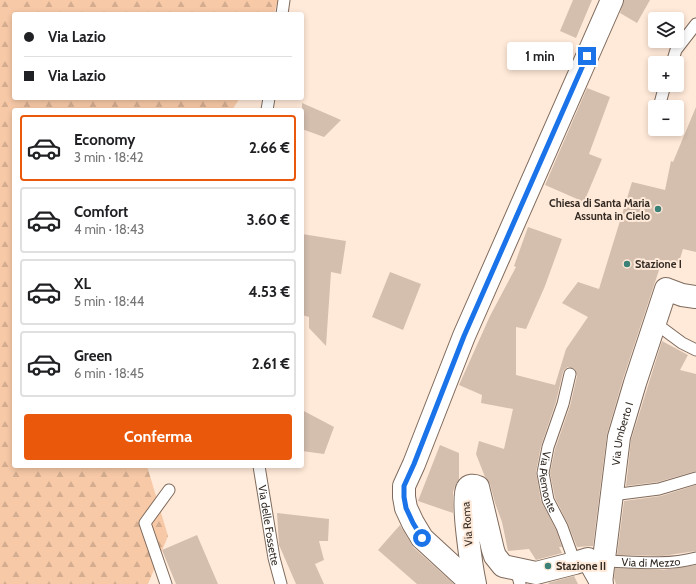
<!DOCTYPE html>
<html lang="it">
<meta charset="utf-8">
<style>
:root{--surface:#fff;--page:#f2f2f2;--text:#202124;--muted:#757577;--line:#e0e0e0;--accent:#ea580c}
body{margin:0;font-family:Cabin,sans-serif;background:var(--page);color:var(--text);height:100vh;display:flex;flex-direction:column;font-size:15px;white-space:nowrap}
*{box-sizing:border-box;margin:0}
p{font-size:13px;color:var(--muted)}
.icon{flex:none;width:22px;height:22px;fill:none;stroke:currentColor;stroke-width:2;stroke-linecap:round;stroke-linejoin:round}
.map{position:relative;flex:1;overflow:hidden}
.side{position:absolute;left:12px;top:108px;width:292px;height:360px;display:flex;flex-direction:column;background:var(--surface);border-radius:4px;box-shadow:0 2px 6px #0003}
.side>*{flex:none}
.guide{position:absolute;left:12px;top:12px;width:292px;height:88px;border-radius:4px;box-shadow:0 2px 6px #0003;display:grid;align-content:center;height:88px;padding:0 12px;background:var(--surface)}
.controls{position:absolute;left:648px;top:12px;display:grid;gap:8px}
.controls a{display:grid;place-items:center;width:36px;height:36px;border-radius:4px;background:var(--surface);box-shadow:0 2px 6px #0003;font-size:20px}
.end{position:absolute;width:18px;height:18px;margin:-9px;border:5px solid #1a73e8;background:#fff;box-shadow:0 0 0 2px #fff}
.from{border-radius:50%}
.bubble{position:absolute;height:28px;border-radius:4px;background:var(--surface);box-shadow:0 2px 6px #0003;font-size:13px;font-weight:700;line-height:28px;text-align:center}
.guide b{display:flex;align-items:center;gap:14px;height:38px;font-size:15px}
.guide b+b{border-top:1px solid var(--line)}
.guide i{width:10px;height:10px;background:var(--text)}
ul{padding:7px 0 0;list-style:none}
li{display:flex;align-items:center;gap:12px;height:66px;margin:0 8px 6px;padding:0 4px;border:2px solid var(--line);border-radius:4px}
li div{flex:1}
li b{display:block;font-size:15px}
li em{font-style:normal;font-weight:700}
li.on{border-color:var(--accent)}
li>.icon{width:36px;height:36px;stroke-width:1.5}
.primary-button{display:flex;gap:8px;margin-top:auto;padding:8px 12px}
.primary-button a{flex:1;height:46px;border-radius:4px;background:var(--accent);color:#fff;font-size:16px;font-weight:700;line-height:46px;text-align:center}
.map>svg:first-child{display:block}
</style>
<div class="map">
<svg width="696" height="584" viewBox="0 0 696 584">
<defs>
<pattern id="forest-firs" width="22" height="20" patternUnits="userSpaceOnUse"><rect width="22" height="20" fill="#f7c9a7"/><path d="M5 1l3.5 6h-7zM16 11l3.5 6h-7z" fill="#d4ad90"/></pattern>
</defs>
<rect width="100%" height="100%" fill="#ffe9d8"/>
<path fill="url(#forest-firs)" d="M0,0H278L274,14H14V98H240L232,110H14V466H147L168,536L148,584H0Z"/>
<path fill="#d4beae" d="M573,0H592L576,38L560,31Z
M624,0H650L637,23L620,13Z
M587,88L610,97L589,154L602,159L584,202L545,185Z
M302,103L341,120L324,137L302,129Z
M696,107V252L683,249L678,265L662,261L623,379L607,434L593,546L577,547L568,524L555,498L550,473L555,449L570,406L577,376L575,369L568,367L565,369L563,372L556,402L541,446L536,472L541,501L556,530L562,547H559L562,553L536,560L529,549L508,551L502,522L495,503L490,484L485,477L476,454L479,441L504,449L513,409L481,403L482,395L459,385L490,316L516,267L514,266L528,227L562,239L545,286L526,329L516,327V375L555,385L566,349L588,317L562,303L578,282L599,289L632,182L665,190L671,161L673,162Z
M302,234L346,241L341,274L331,272L326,346L309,328V317L302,315Z
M390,272L421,284L403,330L372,317Z
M662,341L688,355L680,370L696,374V471L658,482L626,486L631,440Z
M302,410L334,427L324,454L302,451Z
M440,445L459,453V479L455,486L453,492V513L418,501Z
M696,485V551L662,556L617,555L624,501L661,496Z
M277,513L329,519L328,541H319L324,560L315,564L324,584H296L279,545Z
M400,525L413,547L454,584H417L378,550Z
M197,535L218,584H176L162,550Z
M696,565V584H616L614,578L615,568L662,570Z
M574,576L578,584H549L548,583Z"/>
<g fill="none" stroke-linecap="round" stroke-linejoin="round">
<g stroke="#7f6b5d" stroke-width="13">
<g id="service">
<path d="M282,14L284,0"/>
<path d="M672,63L676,50L696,24"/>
<path d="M659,107L665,85"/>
<path d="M267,110L269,98"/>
<path d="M655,323L682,343L696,350"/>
<path id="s1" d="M570,374L563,404L548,447L543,473L548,500L562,527L575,563"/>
<path id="s2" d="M259,466L274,558L281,584"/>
<path d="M612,495L659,489L696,478"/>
<path id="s3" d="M605,561C635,562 666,566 696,558"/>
<path d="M516,569L520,584"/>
<path d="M166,584L145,523L169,490"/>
</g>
</g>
<g stroke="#7f6b5d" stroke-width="24">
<g id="minor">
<path id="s4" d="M601,583L619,437L635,383L666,289L682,295L696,297"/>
<path d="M472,584L422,538L413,523L406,508L404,497V486L414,464L464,336L612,0"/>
<path d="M475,584C472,570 461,498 467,489C469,485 474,485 478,487L493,550L495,556L503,566L536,573L575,563L588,559L602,584"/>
</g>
</g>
<use href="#service" stroke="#fff" stroke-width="11"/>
<use href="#minor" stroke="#fff" stroke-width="22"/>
</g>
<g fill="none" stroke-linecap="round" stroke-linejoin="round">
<path stroke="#1a73e8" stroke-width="5" d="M422,538L413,523L406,508L404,497V486L414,464L464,336L587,56"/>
</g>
<g fill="#3c8178" stroke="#ffe9d8" stroke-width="1.5">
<circle cx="658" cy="209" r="4"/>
<circle cx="627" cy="264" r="4"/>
<circle cx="548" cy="566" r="4"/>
</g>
<g text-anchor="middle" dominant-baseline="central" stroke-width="4" stroke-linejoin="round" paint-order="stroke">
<g font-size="11" font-weight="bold" fill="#342c25" stroke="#ffe9d8" text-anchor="start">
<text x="650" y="203" text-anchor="end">Chiesa di Santa Maria<tspan x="650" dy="13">Assunta in Cielo</tspan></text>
<text x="635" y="264">Stazione I</text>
<text x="556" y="566">Stazione II</text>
</g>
<g font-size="11" fill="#342c25" stroke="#ffe9d8">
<text stroke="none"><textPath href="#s4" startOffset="151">Via Umberto I</textPath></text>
<text stroke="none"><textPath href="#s1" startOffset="112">Via Piemonte</textPath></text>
<text transform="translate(467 524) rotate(-94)">Via Roma</text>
<text stroke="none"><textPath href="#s2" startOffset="60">Via delle Fossette</textPath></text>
<text stroke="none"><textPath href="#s3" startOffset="46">Via di Mezzo</textPath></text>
</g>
</g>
</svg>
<div class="controls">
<a><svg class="icon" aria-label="layers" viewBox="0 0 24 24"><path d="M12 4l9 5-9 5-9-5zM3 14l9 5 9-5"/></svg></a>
<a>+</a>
<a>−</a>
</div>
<i class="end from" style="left:422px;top:538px"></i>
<i class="end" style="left:587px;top:56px"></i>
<div class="bubble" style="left:507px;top:42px;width:66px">1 min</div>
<div class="guide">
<b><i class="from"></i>Via Lazio</b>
<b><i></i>Via Lazio</b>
</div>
<section class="side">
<ul>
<li class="on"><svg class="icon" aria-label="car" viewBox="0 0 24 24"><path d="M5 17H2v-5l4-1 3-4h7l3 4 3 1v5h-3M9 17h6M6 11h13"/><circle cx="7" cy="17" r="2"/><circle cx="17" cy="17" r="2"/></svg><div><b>Economy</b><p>3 min · 18:42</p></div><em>2.66 €</em></li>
<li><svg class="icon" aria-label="car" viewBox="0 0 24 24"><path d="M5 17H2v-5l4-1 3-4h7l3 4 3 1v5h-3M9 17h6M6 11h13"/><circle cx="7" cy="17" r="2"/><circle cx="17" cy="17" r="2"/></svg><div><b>Comfort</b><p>4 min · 18:43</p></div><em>3.60 €</em></li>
<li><svg class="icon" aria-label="car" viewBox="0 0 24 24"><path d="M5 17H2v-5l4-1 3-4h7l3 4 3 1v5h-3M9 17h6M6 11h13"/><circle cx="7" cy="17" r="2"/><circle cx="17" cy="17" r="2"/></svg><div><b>XL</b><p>5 min · 18:44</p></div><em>4.53 €</em></li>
<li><svg class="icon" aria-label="car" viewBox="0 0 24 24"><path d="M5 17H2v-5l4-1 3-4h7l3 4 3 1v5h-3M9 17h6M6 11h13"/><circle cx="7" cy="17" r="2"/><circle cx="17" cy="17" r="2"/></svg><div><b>Green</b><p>6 min · 18:45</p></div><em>2.61 €</em></li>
</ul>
<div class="primary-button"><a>Conferma</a></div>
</section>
</div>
